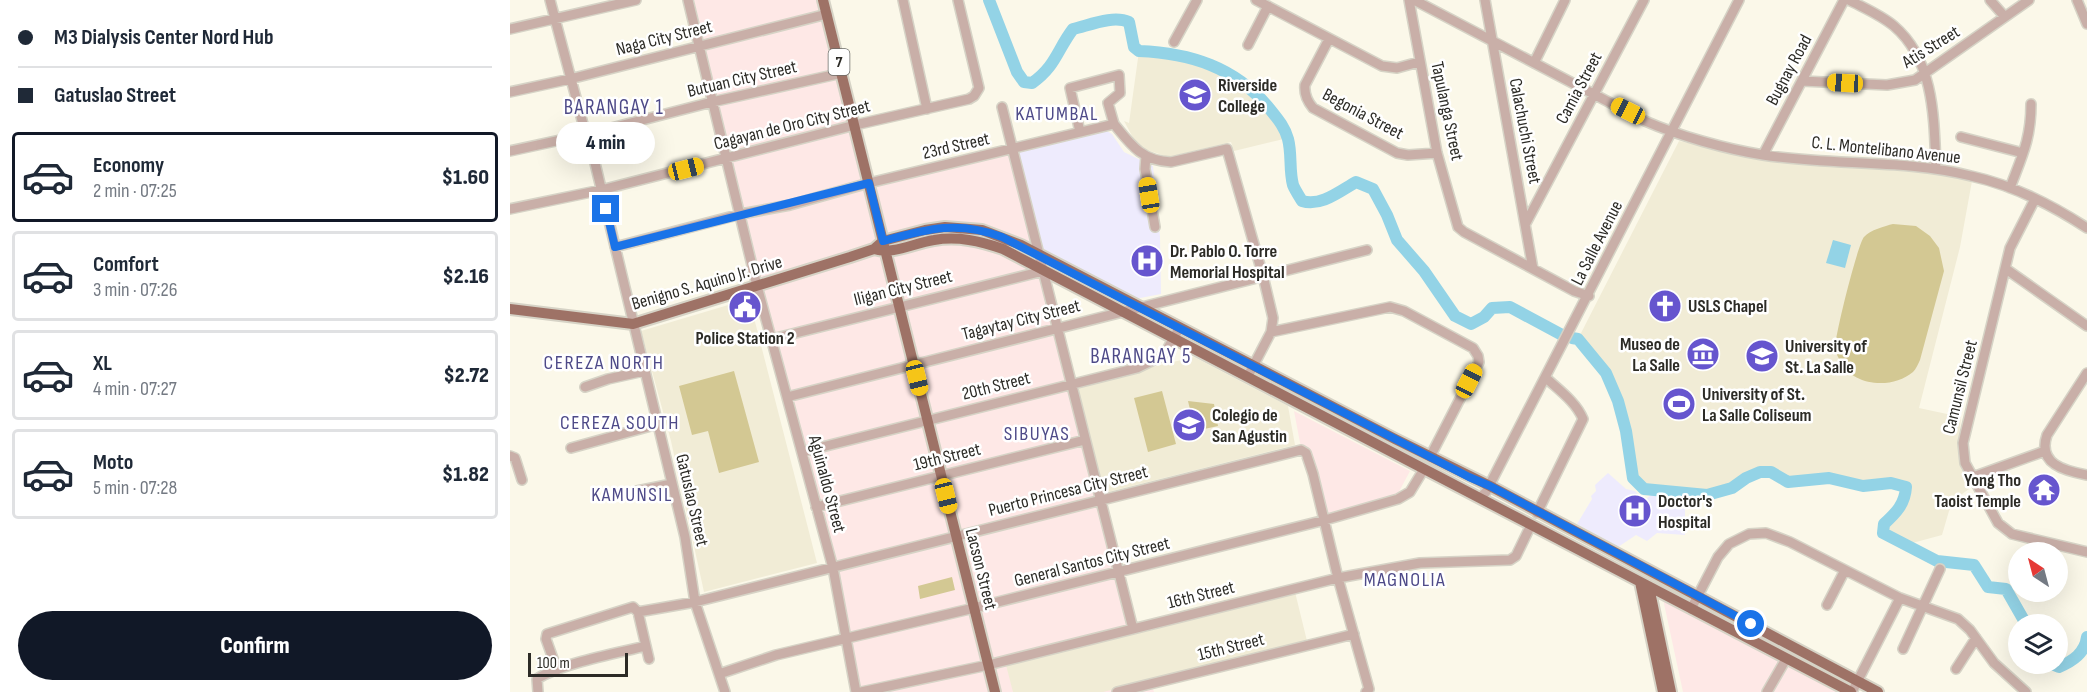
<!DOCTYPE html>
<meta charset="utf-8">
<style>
:root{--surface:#fff;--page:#f2f2f3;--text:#1f2937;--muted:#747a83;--line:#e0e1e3;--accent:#111827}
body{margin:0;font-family:"Sofia Sans Condensed",sans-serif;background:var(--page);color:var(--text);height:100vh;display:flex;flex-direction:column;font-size:22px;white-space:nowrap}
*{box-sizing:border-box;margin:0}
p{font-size:20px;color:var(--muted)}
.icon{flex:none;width:33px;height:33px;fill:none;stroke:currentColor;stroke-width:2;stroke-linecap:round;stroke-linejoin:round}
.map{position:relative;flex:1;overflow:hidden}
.drawer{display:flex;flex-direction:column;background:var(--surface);width:510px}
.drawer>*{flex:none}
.banner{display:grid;align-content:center;height:132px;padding:0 18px;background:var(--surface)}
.needle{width:39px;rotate:324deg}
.buttons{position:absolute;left:1498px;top:542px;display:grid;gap:12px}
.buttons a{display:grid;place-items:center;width:60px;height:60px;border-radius:50%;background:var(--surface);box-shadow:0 6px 24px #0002;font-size:30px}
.scale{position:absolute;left:18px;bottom:15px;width:100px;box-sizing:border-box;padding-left:6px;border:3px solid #2c2b26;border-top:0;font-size:16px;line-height:21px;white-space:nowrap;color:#2c2b26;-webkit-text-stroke:4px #fff;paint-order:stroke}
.end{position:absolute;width:27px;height:27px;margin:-14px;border:8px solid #1a73e8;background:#fff;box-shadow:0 0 0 3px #fff}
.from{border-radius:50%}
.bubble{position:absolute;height:42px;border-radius:21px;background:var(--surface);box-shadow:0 6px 24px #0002;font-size:20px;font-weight:800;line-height:42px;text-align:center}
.car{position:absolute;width:18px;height:36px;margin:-18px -9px;border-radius:8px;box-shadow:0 0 4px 2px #0007;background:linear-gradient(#f5c518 24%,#345 0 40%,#f5c518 0 76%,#345 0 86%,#f5c518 0)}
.banner b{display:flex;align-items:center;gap:21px;height:57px;font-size:22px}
.banner b+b{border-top:2px solid var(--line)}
.banner i{width:15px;height:15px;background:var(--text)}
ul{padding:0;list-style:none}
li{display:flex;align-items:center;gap:18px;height:90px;margin:0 12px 9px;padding:0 6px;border:3px solid var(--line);border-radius:6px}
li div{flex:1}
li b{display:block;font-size:22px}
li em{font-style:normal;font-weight:800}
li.current{border-color:var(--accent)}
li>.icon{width:54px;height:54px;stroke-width:1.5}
.button{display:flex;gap:12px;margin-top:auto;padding:12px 18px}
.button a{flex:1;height:69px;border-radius:36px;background:var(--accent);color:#fff;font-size:24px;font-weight:800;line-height:69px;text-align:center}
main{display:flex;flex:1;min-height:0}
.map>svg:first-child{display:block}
</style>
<main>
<section class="drawer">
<div class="banner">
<b><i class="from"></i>M3 Dialysis Center Nord Hub</b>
<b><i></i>Gatuslao Street</b>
</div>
<ul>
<li class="current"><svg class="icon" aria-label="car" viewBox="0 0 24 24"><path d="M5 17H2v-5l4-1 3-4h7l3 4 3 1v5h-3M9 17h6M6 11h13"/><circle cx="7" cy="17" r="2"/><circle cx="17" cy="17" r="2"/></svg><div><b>Economy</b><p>2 min · 07:25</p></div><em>$1.60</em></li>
<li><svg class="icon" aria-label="car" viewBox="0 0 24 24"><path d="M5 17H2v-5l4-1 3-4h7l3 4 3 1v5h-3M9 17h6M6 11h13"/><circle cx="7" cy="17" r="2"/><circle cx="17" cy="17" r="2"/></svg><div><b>Comfort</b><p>3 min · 07:26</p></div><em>$2.16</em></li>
<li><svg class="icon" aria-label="car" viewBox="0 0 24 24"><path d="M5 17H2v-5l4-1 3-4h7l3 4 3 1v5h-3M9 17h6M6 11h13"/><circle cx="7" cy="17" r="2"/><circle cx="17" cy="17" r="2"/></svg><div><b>XL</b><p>4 min · 07:27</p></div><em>$2.72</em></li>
<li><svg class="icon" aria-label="car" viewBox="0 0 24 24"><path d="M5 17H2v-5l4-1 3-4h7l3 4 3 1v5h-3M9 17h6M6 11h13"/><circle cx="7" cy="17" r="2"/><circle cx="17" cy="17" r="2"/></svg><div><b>Moto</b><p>5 min · 07:28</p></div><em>$1.82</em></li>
</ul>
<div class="button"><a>Confirm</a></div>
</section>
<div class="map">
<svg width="1577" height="692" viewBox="0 0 1577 692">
<rect width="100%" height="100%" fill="#fbf8e9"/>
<path fill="#fee8e6" d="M184,0H307L354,190L503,150L623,629L644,692H351L294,441L253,292L207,99H204L193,47L195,46Z
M784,411L900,471L884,501L812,518L792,453Z
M1153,599L1332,692H1173Z"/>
<path fill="#f1ecd6" d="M629,51L671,56L700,64L719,72L737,86L755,104L771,123L778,138L724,151L721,142L658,157L628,147L614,121L619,123Z
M1169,141L1258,160L1439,175L1462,181L1450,247L1409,408L1451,417L1448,449L1450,465L1459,489L1448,497L1439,511L1432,535L1395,545L1373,533L1374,524L1387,512L1395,499L1396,487L1381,483L1353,486L1319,478L1278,482L1262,472H1250L1212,492L1197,495L1147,492L1134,489L1128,486L1123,478L1116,431L1108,401L1096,373L1068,339Z
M225,303L229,318L243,314L307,563L194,592L161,441L131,331Z
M684,357L778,406L785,445L594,493L567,385Z
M785,592L797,641L593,692H503L496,665Z"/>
<path fill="#eeebfd" d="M595,130L602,134L614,152L643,166L650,237L651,294L625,299L588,281L532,248L506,151Z
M1098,473L1116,489L1125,491L1134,501L1143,493L1175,497V535L1147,533L1137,541L1126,535L1108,547L1067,524L1082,499L1081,496L1086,491L1085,485Z"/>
<path fill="#d3c893" d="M1383,224L1406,226L1420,236L1429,248L1434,271L1410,360C1408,364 1406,369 1403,372C1382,390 1342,386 1330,361C1329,358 1325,352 1325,349C1324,339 1348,243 1354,237C1360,230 1375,226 1383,224Z
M224,371L249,462L209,473L198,431L182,435L169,386Z
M652,391L666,444L638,452L624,398Z
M678,401L704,404L708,426L685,431Z
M442,577L445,590L410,599L408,586Z"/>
<path fill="#93d3e6" d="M1323,240L1341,245L1335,268L1316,263Z"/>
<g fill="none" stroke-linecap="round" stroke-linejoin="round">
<path stroke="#93d3e6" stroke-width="12" d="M479,0L507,72L514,82L522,83C546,66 547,50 563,29C580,25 603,15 619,22L624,47L629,51C680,53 725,67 759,108C767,118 775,127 778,139C782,154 779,170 783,185C785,190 789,196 792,201C811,207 830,191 846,182L863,189L877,215L887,240L914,271L945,316L961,324L974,317L982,308L1000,307L1054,336
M1062,338L1068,339L1096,373L1108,401L1116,431L1123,478L1134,489L1197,495L1222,488L1236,478L1250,472H1261L1278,482L1319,478L1353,486L1381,483L1396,487C1395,504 1386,513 1374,524L1373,533L1427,561L1464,565L1478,587L1496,589L1516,624
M1539,663L1549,667C1563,661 1575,653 1577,637"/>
<g stroke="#d6d3c6" stroke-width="12">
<path id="minor" d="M40,0L73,124L78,134L175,537L185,602L215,692
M178,0L247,286L323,568L346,692
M393,0L417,109
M746,0L872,66L887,68L909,62
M899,0L927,153L948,227L954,232L1064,291L1079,296
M904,0L1135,121C1169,136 1216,149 1253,155C1322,166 1393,159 1461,176C1502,185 1542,205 1577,228
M975,0L1023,269
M1339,0C1354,8 1371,15 1384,26C1425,61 1424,120 1426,169
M1480,0L1495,17
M1567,0L1577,24
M0,29L126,0
M819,39L795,85C794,94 797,101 803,108L887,153L898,155L927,153
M664,42L687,0
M738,45L758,6
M1024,63L1055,0
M1292,81L1377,85L1405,80L1519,0
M0,92L60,79L317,14
M492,107L623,629
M570,132L560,88L609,75L610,93L598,103L604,124
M1451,137L1513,153
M0,151L78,134L202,102L332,73
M1253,155L1334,0
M636,156L635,169L645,227
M1500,188C1512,156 1521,139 1521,104
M1525,199L1500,248L1453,443L1455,463L1488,523L1502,534L1577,552
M0,209L91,190L345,125L459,99L464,96L469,88L448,0
M1016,223L1134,0
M105,247L231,214L280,205L359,183L604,124C621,145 632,161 661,162L717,149L753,276L763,318L761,332L738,376
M1496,269L1577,326
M761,332L880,307L894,311L963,348L968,356L969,362L920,457
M262,339L533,271
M1577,373L1537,435C1527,464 1555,471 1577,475
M75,387L98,379L134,371
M277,397L857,250
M61,448L148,424
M292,452L627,368L654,355L670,327
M0,456L5,458L12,480
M1463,477L1535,451
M127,491L162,484
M970,498L976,492L1229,0
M306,507L575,440
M1027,513L1073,419C1066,402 1049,390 1036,378
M1317,605L1335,570
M1181,609L1208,557L1219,544L1239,534L1256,533L1280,542L1390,598L1448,619L1460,630L1484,663L1516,692
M128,612L139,659
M1393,649L1430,569
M1446,669L1466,638
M47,670L36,639L37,634L123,607L128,612L185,602L791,450L796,453L803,474L828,578L859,689L856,692
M209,674L266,655L464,608L815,520L888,499L900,492L914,469
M28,692L27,679C49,664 108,653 136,646
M351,692L478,665L828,578L910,563L1000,560L1006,556L1021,525
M607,692L844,634
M1257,692L1276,659
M1342,692L1390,598"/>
</g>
<g stroke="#d6d3c6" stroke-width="14">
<path id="major" d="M313,0L485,692
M364,249C384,255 403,243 424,240C448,236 470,241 493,249L1341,692
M0,309L123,324L340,257L364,249L373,241L415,230L435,227L472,230L511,245L885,439L980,486L1368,692
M1130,582L1153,692
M1139,587L1161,692"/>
</g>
<use href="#minor" stroke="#c9afa8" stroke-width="9"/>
<use href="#major" stroke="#9e7266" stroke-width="10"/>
</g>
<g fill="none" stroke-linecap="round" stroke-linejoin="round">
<path stroke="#1a73e8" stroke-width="8" d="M96,209L105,247L359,183L373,241C417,229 448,220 492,237L959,477L980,486L1241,624"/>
</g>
<defs>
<g id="university-disc" transform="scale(1.725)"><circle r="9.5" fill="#6655ce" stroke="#fff"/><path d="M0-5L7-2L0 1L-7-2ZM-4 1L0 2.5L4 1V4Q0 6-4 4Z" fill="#fff"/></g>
<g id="hospital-disc" transform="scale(1.725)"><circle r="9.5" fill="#6655ce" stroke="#fff"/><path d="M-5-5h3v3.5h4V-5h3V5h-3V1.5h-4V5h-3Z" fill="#fff"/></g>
<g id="church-disc" transform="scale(1.725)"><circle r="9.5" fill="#6655ce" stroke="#fff"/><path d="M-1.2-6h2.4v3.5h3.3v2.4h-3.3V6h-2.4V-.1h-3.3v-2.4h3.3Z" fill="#fff"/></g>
<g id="civic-disc" transform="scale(1.725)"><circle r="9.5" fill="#6655ce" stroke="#fff"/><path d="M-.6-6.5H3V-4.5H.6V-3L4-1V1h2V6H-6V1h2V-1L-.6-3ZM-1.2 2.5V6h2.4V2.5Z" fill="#fff"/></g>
<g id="museum-disc" transform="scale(1.725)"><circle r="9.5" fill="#6655ce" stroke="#fff"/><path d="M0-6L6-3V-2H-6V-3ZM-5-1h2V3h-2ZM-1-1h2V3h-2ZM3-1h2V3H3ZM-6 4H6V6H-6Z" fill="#fff"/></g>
<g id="stadium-disc" transform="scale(1.725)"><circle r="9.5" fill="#6655ce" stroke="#fff"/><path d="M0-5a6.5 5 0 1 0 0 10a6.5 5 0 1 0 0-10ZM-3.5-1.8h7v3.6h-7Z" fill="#fff"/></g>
<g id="temple-disc" transform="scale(1.725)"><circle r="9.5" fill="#6655ce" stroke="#fff"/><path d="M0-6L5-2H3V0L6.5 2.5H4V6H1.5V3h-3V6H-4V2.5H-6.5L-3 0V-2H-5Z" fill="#fff"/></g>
</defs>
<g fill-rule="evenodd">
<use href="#university-disc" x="685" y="95"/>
<use href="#hospital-disc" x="637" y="261"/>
<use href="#church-disc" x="1155" y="306"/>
<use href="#civic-disc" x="235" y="307"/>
<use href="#museum-disc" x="1193" y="354"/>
<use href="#university-disc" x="1252" y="356"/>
<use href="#stadium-disc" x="1169" y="404"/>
<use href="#university-disc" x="679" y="425"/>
<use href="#temple-disc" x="1534" y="490"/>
<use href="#hospital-disc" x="1125" y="511"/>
</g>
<g text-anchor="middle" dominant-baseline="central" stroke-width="5" stroke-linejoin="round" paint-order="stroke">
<rect fill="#fff" stroke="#6b6b67" stroke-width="1.5" x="318.5" y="49" width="21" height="26" rx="4.5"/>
<g font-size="16" font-weight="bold" fill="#2c2b26">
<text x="329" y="62">7</text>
</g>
<g font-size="18" fill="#2c2b26" stroke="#fff">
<text transform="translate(154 38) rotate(-14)">Naga City Street</text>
<text transform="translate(1421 47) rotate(-32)">Atis Street</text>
<text transform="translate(1279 70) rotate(-62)">Bugnay Road</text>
<text transform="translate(232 79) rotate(-13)">Butuan City Street</text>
<text transform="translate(1069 88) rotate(-62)">Camia Street</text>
<text transform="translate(937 111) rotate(78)">Tapulanga Street</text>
<text transform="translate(853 114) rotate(28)">Begonia Street</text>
<text transform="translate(282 125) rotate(-14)">Cagayan de Oro City Street</text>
<text transform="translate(1015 131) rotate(79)">Calachuchi Street</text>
<text transform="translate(446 146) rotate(-13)">23rd Street</text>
<text transform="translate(1376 150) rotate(6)">C. L. Montelibano Avenue</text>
<text transform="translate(1087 243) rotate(-63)">La Salle Avenue</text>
<text transform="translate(197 283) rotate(-16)">Benigno S. Aquino Jr. Drive</text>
<text transform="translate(393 288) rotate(-14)">Iligan City Street</text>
<text transform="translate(511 320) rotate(-14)">Tagaytay City Street</text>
<text transform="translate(486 386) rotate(-14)">20th Street</text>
<text transform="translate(1450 387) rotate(-76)">Camunsil Street</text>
<text transform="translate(437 457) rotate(-14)">19th Street</text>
<text transform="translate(317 484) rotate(75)">Aguinaldo Street</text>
<text transform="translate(558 491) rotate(-14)">Puerto Princesa City Street</text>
<text transform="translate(182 500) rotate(77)">Gatuslao Street</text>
<text transform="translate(582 562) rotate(-14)">General Santos City Street</text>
<text transform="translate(471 569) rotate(76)">Lacson Street</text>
<text transform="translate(691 595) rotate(-14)">16th Street</text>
<text transform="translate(721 647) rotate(-14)">15th Street</text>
</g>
<g font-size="18" font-weight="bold" fill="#2c2b26" stroke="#fff" text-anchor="start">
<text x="708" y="85">Riverside<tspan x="708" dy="21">College</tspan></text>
<text x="660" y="251">Dr. Pablo O. Torre<tspan x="660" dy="21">Memorial Hospital</tspan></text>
<text x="1178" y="306">USLS Chapel</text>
<text x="235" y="338" text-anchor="middle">Police Station 2</text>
<text x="1170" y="344" text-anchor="end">Museo de<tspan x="1170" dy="21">La Salle</tspan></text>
<text x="1275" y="346">University of<tspan x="1275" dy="21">St. La Salle</tspan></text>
<text x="1192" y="394">University of St.<tspan x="1192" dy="21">La Salle Coliseum</tspan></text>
<text x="702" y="415">Colegio de<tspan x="702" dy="21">San Agustin</tspan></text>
<text x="1511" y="480" text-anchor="end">Yong Tho<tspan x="1511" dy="21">Taoist Temple</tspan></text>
<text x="1148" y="501">Doctor's<tspan x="1148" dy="21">Hospital</tspan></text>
</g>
<g font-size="20" letter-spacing="1.5" fill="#4e4a88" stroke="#fff">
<text x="547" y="114">KATUMBAL</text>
<text x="94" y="363">CEREZA NORTH</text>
<text x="110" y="423">CEREZA SOUTH</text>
<text x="527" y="434">SIBUYAS</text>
<text x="122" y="495">KAMUNSIL</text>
<text x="895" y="580">MAGNOLIA</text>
</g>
<g font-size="21" letter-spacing="1.5" fill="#4e4a88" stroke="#fff">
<text x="104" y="107">BARANGAY 1</text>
<text x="631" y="356">BARANGAY 5</text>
</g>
</g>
</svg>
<div class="buttons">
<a><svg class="needle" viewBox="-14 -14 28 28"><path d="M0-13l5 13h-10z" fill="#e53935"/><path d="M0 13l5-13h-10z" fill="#747a83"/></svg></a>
<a><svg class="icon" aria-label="layers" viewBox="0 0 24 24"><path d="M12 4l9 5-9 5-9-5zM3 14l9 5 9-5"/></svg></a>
</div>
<div class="scale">100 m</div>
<i class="end from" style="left:1241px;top:624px"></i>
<i class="end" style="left:96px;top:209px"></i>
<div class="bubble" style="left:46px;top:122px;width:99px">4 min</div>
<i class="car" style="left:1335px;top:83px;rotate:273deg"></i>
<i class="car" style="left:1118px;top:111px;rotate:297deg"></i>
<i class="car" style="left:176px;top:169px;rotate:76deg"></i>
<i class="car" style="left:639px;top:195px;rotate:351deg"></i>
<i class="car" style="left:407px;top:378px;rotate:166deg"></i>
<i class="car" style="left:959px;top:381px;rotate:27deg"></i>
<i class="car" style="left:436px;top:496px;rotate:166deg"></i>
</div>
</main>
